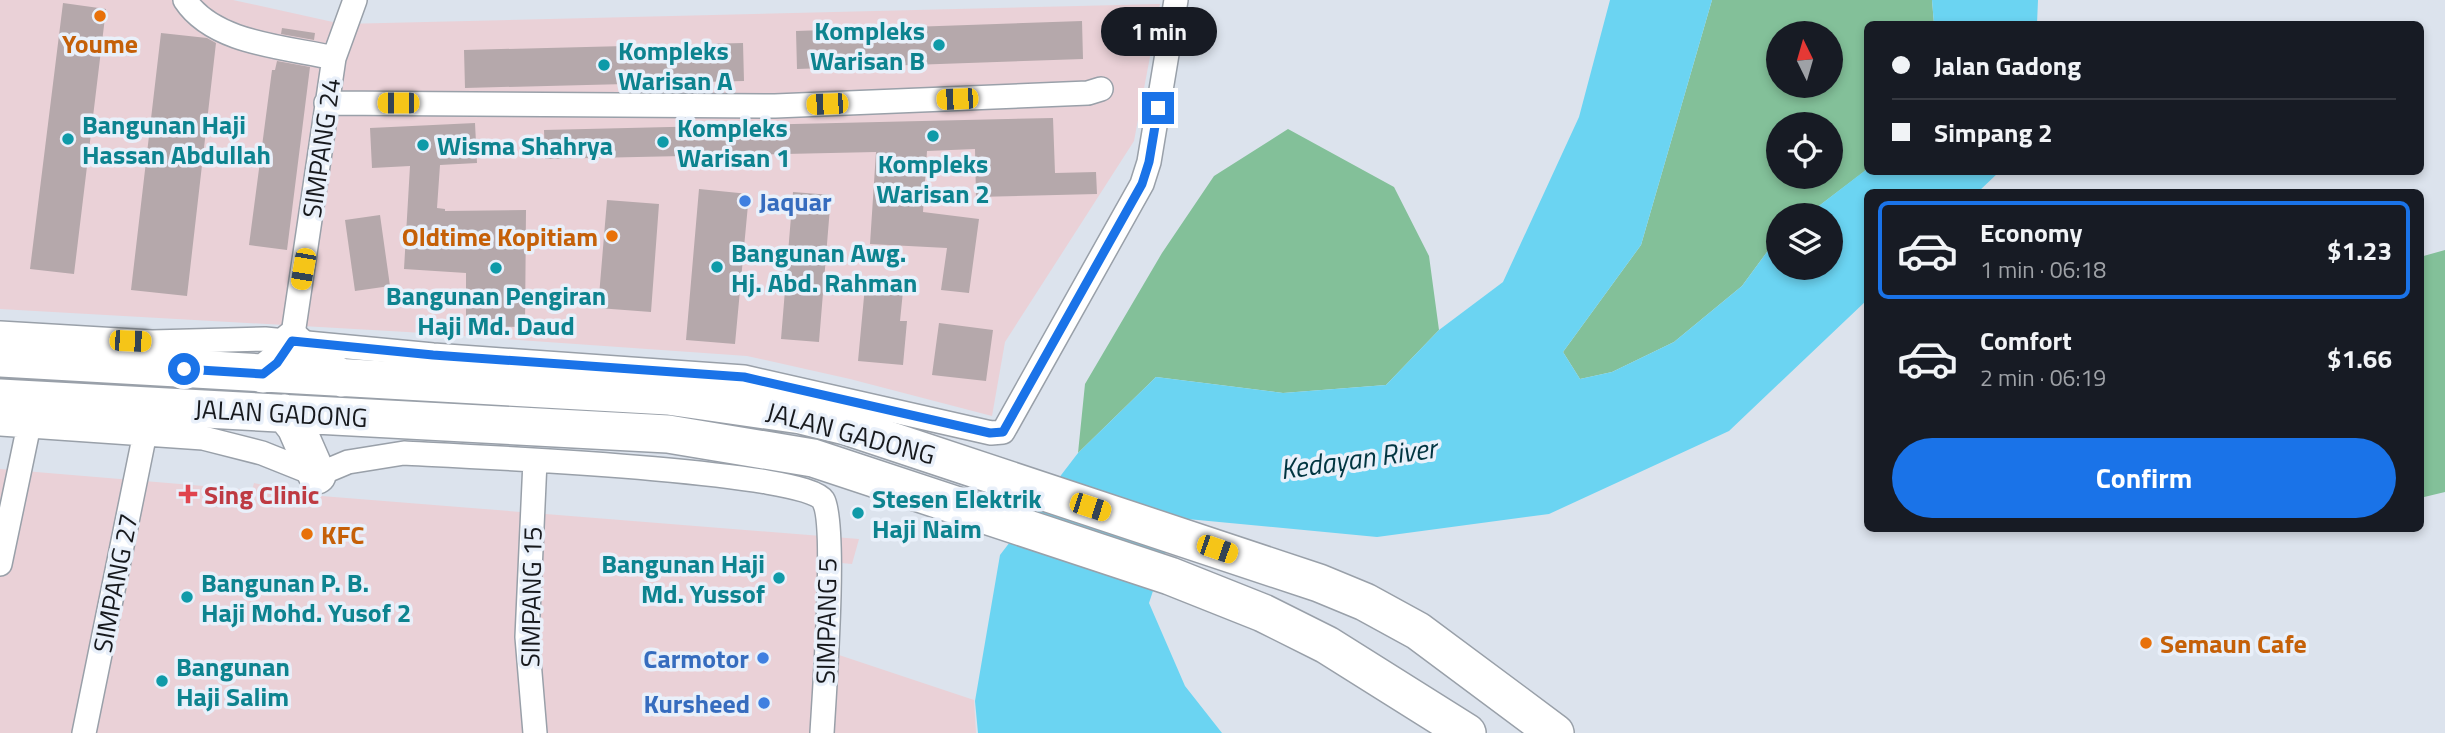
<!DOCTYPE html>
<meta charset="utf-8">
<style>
:root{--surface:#171b24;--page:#20242c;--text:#f1f3f6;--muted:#9ea1a6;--line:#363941;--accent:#1a73e8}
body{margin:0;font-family:"Titillium Web",sans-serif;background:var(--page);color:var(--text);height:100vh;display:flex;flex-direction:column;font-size:26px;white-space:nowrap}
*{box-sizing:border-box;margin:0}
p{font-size:23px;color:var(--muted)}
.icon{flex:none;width:38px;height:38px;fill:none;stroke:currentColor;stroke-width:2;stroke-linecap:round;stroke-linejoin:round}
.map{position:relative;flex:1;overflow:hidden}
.panel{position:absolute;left:1864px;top:189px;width:560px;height:343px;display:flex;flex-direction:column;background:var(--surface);border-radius:10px;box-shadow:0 4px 10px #0003}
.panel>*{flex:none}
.guide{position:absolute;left:1864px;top:21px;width:560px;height:154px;border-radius:10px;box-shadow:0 4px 10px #0003;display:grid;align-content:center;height:154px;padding:0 28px;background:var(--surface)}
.needle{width:46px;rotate:355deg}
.fabs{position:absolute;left:1766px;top:21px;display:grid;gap:14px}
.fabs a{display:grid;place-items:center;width:77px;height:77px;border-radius:50%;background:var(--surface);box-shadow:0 4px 10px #0003;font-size:35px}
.end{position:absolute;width:32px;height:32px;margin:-16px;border:9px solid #1a73e8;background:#fff;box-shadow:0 0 0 4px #fff}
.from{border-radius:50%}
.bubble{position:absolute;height:49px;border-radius:24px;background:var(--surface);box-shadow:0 4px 10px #0003;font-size:23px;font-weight:700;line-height:49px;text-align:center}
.car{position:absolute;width:21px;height:42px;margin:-21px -10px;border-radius:9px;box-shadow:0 0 5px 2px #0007;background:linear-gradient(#f5c518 24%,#345 0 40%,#f5c518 0 76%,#345 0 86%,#f5c518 0)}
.guide b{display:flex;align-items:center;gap:24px;height:66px;font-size:26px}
.guide b+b{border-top:2px solid var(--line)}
.guide i{width:18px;height:18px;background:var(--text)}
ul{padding:12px 0 0;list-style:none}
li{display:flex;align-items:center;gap:21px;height:98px;margin:0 14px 10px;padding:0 14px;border:4px solid transparent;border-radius:10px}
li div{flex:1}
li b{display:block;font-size:26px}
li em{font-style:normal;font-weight:700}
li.on{border-color:var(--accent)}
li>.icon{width:63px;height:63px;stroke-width:1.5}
.button{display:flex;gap:14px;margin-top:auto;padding:14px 28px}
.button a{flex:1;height:80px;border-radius:42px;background:var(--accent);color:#fff;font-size:28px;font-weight:700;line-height:80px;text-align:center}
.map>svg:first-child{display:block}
</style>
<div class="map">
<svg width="2445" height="733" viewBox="0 0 2445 733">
<rect width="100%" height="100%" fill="#dce3ed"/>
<path fill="#ead1d7" d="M0,0H233L342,24L1160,4L1134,141L1005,342L992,416L850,379L747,356L407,332L0,309Z
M0,469L252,490L254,483L309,495L859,539L852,564L841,563L839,655L974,700L976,733H0Z"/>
<path fill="#83c099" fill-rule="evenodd" d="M1712,0H1932L1934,24H1867L1865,171L1807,215H1778V237L1742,286L1674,342L1612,372L1580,379L1563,352L1641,245ZM1778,33H1830V86H1778ZM1778,124H1830V177H1778Z
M1288,129L1394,187L1429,256L1439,330L1386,385L1283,393L1156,377L1078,453L1085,384L1162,253L1214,176Z
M2445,250V492L2420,498V257Z"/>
<path fill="#6bd4f2" d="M1610,0H1712L1641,245L1563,352L1580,379L1612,372L1674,342L1742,286L1778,237V268H1830V215H1807L1867,169V172H1999L1978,192H1867V300L1729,431L1549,514L1377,537L1177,518L1149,603L1185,686L1222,733H978L975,701L1000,555L1078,453L1156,377L1283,393L1386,385L1439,330L1503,282L1579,117Z
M1932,0H2038L2037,24H1934Z"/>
<path fill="#b5a8ab" d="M63,3L106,9L74,274L30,269Z
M1082,21L1083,59L797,69L796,31Z
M282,28L315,33L314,40L281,34Z
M161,33L207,38L216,43L187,296L131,290Z
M743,43L744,81L465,88L464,50Z
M277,61L310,67L287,250L249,245L272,70H275Z
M1053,118L1055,173L1096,172L1097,194L976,197L975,149L927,151L923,212L979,219L969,293L941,290L947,248L870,244L876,152L545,159L544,130Z
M475,123L477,163L440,165L437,208L445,209V211L526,210L525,327L466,326V273L404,269L410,166L372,168L370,128Z
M699,189L749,194L735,344L686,340Z
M793,192L831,195L819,342L781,339Z
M607,200L659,204L651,312L598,308Z
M380,215L390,286L355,291L345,220Z
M884,279L904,281L900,321H907L903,365L858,361L865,286L883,287Z
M939,323L993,330L986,381L932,375Z"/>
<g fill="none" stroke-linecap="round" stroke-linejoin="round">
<g stroke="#99a0a9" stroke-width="26">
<path id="street" d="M185,0C214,44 286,47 334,58
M326,103L775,106L1088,93L1101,89
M0,333L152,342L265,339L433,355L744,377L991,433L1003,432L1142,184L1149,162L1176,0
M292,341L334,58L355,0
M0,424L203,438L262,453L317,475L348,462L404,453C458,456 804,470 823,500C837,522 824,698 822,733
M535,461L527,637L535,733
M0,564L29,425
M84,733L145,433"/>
</g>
<g stroke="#99a0a9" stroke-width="40">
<path id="primary" d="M0,358L668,396L801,415L846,426L1319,583L1365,602L1418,631L1555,733
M263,374L277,363L292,341L320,366L342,378
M0,398L668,434L813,458L1170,576L1263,613L1327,645L1467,733
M285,413L296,427L317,475"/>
</g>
<use href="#street" stroke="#fff" stroke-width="23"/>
<use href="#primary" stroke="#fff" stroke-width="37"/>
</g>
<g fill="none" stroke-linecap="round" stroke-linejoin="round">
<path stroke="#1a73e8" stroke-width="9" d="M184,369L263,374L277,363L292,341L433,355L744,377L990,433L1003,432L1142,184L1149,162L1158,108"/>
</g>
<g fill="#e8710a" stroke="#e9f0fa" stroke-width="2.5">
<circle cx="100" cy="16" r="7"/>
<circle cx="612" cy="236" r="7"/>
<circle cx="307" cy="534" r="7"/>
<circle cx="2146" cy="643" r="7"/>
</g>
<g fill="#0f9aa8" stroke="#e9f0fa" stroke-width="2.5">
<circle cx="939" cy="45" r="7"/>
<circle cx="604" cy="65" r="7"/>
<circle cx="933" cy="136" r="7"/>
<circle cx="68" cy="139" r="7"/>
<circle cx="663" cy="142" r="7"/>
<circle cx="423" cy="145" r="7"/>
<circle cx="717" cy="267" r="7"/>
<circle cx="496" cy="268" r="7"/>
<circle cx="858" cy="513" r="7"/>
<circle cx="779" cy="578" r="7"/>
<circle cx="187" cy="597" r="7"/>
<circle cx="162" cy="681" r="7"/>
</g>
<g fill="#3f7fe0" stroke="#e9f0fa" stroke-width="2.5">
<circle cx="745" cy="201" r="7"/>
<circle cx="763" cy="658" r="7"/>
<circle cx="764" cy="703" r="7"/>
</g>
<path fill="#e0444e" stroke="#e9f0fa" stroke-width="2.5" d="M184.5 483.5h7v7h7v7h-7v7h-7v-7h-7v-7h7z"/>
<g text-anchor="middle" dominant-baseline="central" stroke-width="7" stroke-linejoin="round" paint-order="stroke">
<g font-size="26" font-weight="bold" fill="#0d838f" stroke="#e9f0fa" text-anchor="start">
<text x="925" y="30" text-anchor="end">Kompleks<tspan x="925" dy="30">Warisan B</tspan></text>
<text x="618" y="50">Kompleks<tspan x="618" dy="30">Warisan A</tspan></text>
<text x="82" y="124">Bangunan Haji<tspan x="82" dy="30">Hassan Abdullah</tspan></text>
<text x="677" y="127">Kompleks<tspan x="677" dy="30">Warisan 1</tspan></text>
<text x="437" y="145">Wisma Shahrya</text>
<text x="933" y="163" text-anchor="middle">Kompleks<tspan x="933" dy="30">Warisan 2</tspan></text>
<text x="731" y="252">Bangunan Awg.<tspan x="731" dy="30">Hj. Abd. Rahman</tspan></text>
<text x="496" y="295" text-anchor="middle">Bangunan Pengiran<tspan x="496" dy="30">Haji Md. Daud</tspan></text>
<text x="872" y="498">Stesen Elektrik<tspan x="872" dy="30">Haji Naim</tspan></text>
<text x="765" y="563" text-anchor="end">Bangunan Haji<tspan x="765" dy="30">Md. Yussof</tspan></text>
<text x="201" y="582">Bangunan P. B.<tspan x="201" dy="30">Haji Mohd. Yusof 2</tspan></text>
<text x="176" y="666">Bangunan<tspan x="176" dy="30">Haji Salim</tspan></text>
</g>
<g font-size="26" font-weight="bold" fill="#c56008" stroke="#e9f0fa" text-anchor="start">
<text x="100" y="43" text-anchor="middle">Youme</text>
<text x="598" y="236" text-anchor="end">Oldtime Kopitiam</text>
<text x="321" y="534">KFC</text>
<text x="2160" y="643">Semaun Cafe</text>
</g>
<g font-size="26" fill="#17191d" stroke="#e9f0fa">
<text transform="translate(321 148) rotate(-82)">SIMPANG 24</text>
<text transform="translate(281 413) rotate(3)">JALAN GADONG</text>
<text transform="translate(851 433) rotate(15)">JALAN GADONG</text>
<text transform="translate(115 583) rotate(-79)">SIMPANG 27</text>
<text transform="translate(531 597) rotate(-89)">SIMPANG 15</text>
<text transform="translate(826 621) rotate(-89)">SIMPANG 5</text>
</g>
<g font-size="26" font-weight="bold" fill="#366cbe" stroke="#e9f0fa" text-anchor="end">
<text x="759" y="201" text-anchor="start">Jaquar</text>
<text x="749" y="658">Carmotor</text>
<text x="750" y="703">Kursheed</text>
</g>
<g font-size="26" font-weight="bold" fill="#be3a42" stroke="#e9f0fa" text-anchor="start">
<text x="204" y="494">Sing Clinic</text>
</g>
<g font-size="28" font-style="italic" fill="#013541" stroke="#e9f0fa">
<text transform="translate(1358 458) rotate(-8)">Kedayan River</text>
</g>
</g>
</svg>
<div class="fabs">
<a><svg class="needle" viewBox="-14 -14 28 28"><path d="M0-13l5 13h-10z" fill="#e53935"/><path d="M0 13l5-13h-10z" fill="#9ea1a6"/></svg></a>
<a><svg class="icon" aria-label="locate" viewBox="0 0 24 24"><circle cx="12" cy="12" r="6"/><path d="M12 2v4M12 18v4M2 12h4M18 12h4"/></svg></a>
<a><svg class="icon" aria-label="layers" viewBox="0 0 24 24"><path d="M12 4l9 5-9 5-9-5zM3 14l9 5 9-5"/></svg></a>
</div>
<i class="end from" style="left:184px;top:369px"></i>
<i class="end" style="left:1158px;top:108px"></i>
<div class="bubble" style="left:1101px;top:7px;width:116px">1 min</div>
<i class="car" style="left:957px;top:99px;rotate:268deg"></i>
<i class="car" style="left:398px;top:103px;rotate:270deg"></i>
<i class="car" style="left:827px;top:104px;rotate:268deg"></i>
<i class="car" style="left:303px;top:269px;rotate:190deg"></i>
<i class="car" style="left:130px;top:341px;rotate:92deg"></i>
<i class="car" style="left:1090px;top:507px;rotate:108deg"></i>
<i class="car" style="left:1217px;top:549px;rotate:109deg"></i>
<div class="guide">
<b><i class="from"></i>Jalan Gadong</b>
<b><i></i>Simpang 2</b>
</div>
<section class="panel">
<ul>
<li class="on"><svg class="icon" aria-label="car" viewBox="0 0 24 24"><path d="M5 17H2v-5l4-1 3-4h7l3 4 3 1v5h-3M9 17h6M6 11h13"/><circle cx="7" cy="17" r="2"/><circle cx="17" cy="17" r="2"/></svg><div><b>Economy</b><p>1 min · 06:18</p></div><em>$1.23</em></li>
<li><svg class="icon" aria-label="car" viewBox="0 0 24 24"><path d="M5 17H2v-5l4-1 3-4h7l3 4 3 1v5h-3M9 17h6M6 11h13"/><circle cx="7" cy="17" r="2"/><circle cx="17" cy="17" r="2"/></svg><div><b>Comfort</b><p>2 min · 06:19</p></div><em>$1.66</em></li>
</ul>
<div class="button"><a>Confirm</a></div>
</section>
</div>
